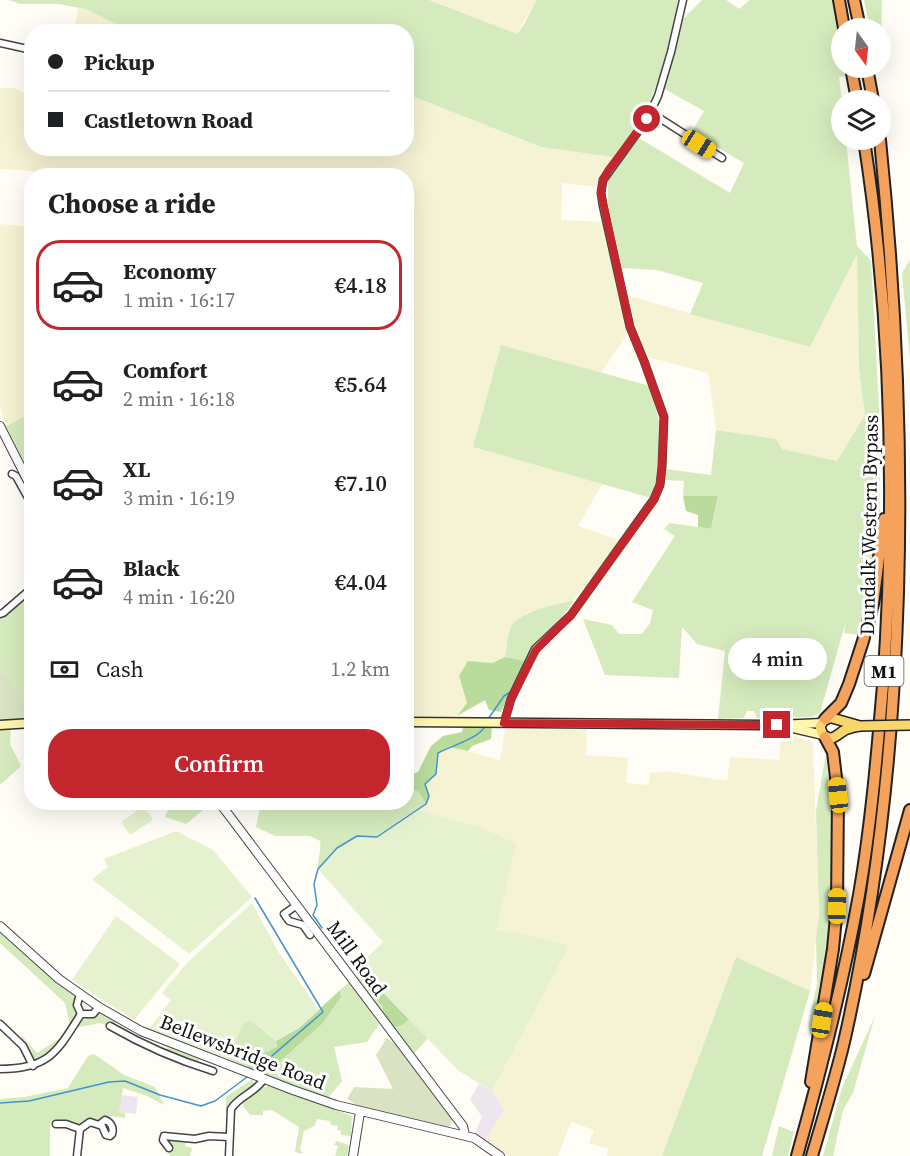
<!DOCTYPE html>
<meta charset="utf-8">
<style>
:root{--surface:#fff;--page:#f6f6f6;--text:#202124;--muted:#757577;--line:#e0e0e0;--accent:#c4262e}
body{margin:0;font-family:"Source Serif 4",serif;background:var(--page);color:var(--text);height:100vh;display:flex;flex-direction:column;font-size:22px;white-space:nowrap}
*{box-sizing:border-box;margin:0}
p{font-size:20px;color:var(--muted)}
.icon{flex:none;width:33px;height:33px;fill:none;stroke:currentColor;stroke-width:2;stroke-linecap:round;stroke-linejoin:round}
.map{position:relative;flex:1;overflow:hidden}
.side{position:absolute;left:24px;top:168px;width:390px;height:642px;display:flex;flex-direction:column;background:var(--surface);border-radius:24px;box-shadow:0 6px 24px #0002}
.side>*{flex:none}
.banner{position:absolute;left:24px;top:24px;width:390px;height:132px;border-radius:24px;box-shadow:0 6px 24px #0002;display:grid;align-content:center;height:132px;padding:0 24px;background:var(--surface)}
.needle{width:39px;rotate:165deg}
.tools{position:absolute;left:831px;top:18px;display:grid;gap:12px}
.tools a{display:grid;place-items:center;width:60px;height:60px;border-radius:50%;background:var(--surface);box-shadow:0 6px 24px #0002;font-size:30px}
.end{position:absolute;width:27px;height:27px;margin:-14px;border:8px solid #c4262e;background:#fff;box-shadow:0 0 0 3px #fff}
.from{border-radius:50%}
.bubble{position:absolute;height:42px;border-radius:21px;background:var(--surface);box-shadow:0 6px 24px #0002;font-size:20px;font-weight:600;line-height:42px;text-align:center}
.car{position:absolute;width:18px;height:36px;margin:-18px -9px;border-radius:8px;box-shadow:0 0 4px 2px #0007;background:linear-gradient(#f5c518 24%,#345 0 40%,#f5c518 0 76%,#345 0 86%,#f5c518 0)}
.banner b{display:flex;align-items:center;gap:21px;height:57px;font-size:22px}
.banner b+b{border-top:2px solid var(--line)}
.banner i{width:15px;height:15px;background:var(--text)}
ul{padding:0;list-style:none}
li{display:flex;align-items:center;gap:18px;height:90px;margin:0 12px 9px;padding:0 12px;border:3px solid transparent;border-radius:24px}
li div{flex:1}
li b{display:block;font-size:22px}
li em{font-style:normal;font-weight:600}
li.current{border-color:var(--accent)}
li>.icon{width:54px;height:54px;stroke-width:1.5}
h2{padding:0 24px;font-size:27px;line-height:72px}
.pay{display:flex;align-items:center;gap:15px;height:66px;padding:0 24px;font-size:22px}
.pay p{margin-inline-start:auto}
.button{display:flex;gap:12px;margin-top:auto;padding:12px 24px}
.button a{flex:1;height:69px;border-radius:24px;background:var(--accent);color:#fff;font-size:24px;font-weight:600;line-height:69px;text-align:center}
.map>svg:first-child{display:block}
</style>
<div class="map">
<svg width="910" height="1156" viewBox="0 0 910 1156">
<rect width="100%" height="100%" fill="#fffdf5"/>
<path fill="#eee6ef" d="M479,1084L492,1091L505,1110L485,1141L475,1133L482,1117L470,1099Z
M121,1095L138,1097L136,1114L119,1112Z"/>
<path fill="#f6f3d4" d="M429,0H536L517,34Z
M78,8L86,9L131,31L74,32Z
M0,88H14L31,96L32,148H406L407,94L541,147L613,157L596,187L562,183L561,220L604,222L610,258L629,332L600,374L501,345L473,447L603,483L578,526L621,541L574,600L528,613L510,627L505,657L459,676L467,703L457,716L407,717L406,176H34L33,171L0,169Z
M0,224L32,227L31,413L6,426L0,406Z
M857,253L859,370L865,415L837,461L782,449L776,439L716,430L708,373L648,357L635,325L629,296L809,347Z
M587,728L586,755L628,758L626,783L648,785L650,773L665,771L727,781L730,757L779,760L782,732L813,742L819,915L810,991L736,957L662,1156H607L609,1149L589,1143L594,1130L571,1122L558,1156H507L485,1141L505,1110L492,1091L570,945L510,931L496,930L477,826L419,810L426,804L429,796L425,784L436,774L438,753L449,746L500,760L505,729Z"/>
<path fill="#d5ebbd" d="M9,0H429L517,34L525,23L536,0H678C670,39 662,79 643,116C636,130 623,144 613,157L541,147L407,94L406,32L131,31L85,9L59,4H20Z
M702,0H726L739,9L750,0H833L841,43L842,68H846L848,76L839,77L842,101V140H846L857,246L871,261L880,425V511L870,583L859,635L844,633L846,621L820,713L812,717L757,718L754,711H747L744,718L718,719L725,651L697,644L682,627L679,678L605,675L583,619L612,625L619,634H642L650,623L653,610L632,602L675,536L664,529L670,523L711,529L718,497L683,496L684,481L665,480V469L711,475L716,430L776,439L782,449L837,461L865,415L859,370L857,254L810,347L690,314L703,283L657,270L622,268L608,206V179L639,138L730,193L744,163L692,132L704,111L663,88L683,19Z
M864,0H882L881,50L880,28H870Z
M909,260L910,265V360L902,274Z
M501,345L650,386L661,429L657,483L651,498L473,447Z
M31,413V475L6,426Z
M31,591V718L29,719L24,702L0,667V617L5,615Z
M574,600L560,620L537,641L525,661L505,657C507,648 507,637 510,629C517,611 557,605 574,600Z
M11,727L10,744L21,766L0,785V729Z
M826,753C828,782 832,811 832,840C833,906 826,973 811,1036L808,1025L817,984L816,937L819,915L816,811Z
M407,785L409,788L419,791L426,804L377,837L337,848L318,869C317,858 322,851 320,841L310,836H275L256,827L261,803L406,802Z
M213,802L186,824L165,817L171,803Z
M0,931L75,994L77,1016L70,1026L65,1003L0,943Z
M736,957L810,991L762,1156H662Z
M362,971L367,976L365,986L383,1007L382,1016L356,982L357,975Z
M349,982L379,1024L367,1042L334,1047L342,1081L328,1098L265,1075L322,1024L341,997L340,990Z
M102,1012L116,1020V1023L109,1027L100,1023L75,1028L81,1020Z
M875,1016L853,1093L843,1110L833,1156H823L842,1088Z
M409,1019L428,1038L412,1056L391,1029L403,1025Z
M249,1020C259,1025 267,1035 276,1041L277,1047L254,1057L247,1067L227,1058L244,1022Z
M66,1034L51,1052L35,1061L32,1060C33,1052 27,1043 21,1038L22,1036L37,1053Z
M168,1045L200,1058L197,1064L166,1051Z
M94,1054L124,1075L155,1087L164,1105L147,1096L123,1088L119,1112L125,1113V1118L110,1116L97,1121C90,1117 86,1119 82,1124L55,1120L50,1124V1156H0V1099L24,1097L68,1088L88,1056Z
M251,1080H253V1085L232,1100L226,1110V1097Z
M272,1085L352,1116L351,1136L341,1135V1131L337,1130L338,1126L331,1125L330,1121L317,1119L314,1126L304,1131L300,1149L303,1154L295,1152L299,1127L272,1110L263,1111V1115H250L243,1106L244,1101L265,1087Z
M779,1126L794,1132L788,1156H772Z
M171,1138L187,1140L185,1146L192,1148L190,1156H171L168,1153L174,1148L170,1142Z
M337,1141L349,1145L347,1156H335L338,1146L334,1145Z"/>
<path fill="#b9dc9c" d="M683,496H718L711,529L698,527V515L686,511Z
M505,657L525,661L501,712L489,710L485,700L457,716L467,703L459,676L468,661L492,663Z
M492,725L491,739L472,746L468,751L449,747L438,753L436,774L425,784L429,796L426,804L419,792L409,788L407,785V758L409,775L418,772L431,746L443,736L462,732L463,726Z
M367,976L409,1019L403,1025L391,1029L382,1016L383,1007L365,986Z
M340,990L341,997L322,1024L265,1075L247,1067L254,1057L277,1047L276,1041L299,1028Z"/>
<path fill="#d9e3c4" d="M0,667L24,702L29,719L0,721Z
M387,1038L394,1043L452,1119L451,1125L448,1127L359,1107L347,1099L354,1087L393,1089L376,1055Z"/>
<path fill="#e6f2cf" d="M144,806L153,820L130,835L121,822Z
M419,810L477,826L516,843L496,930L510,931L570,945L492,1091L459,1071L358,967L383,942L318,869L337,848L357,836L377,837Z
M176,831L213,850L252,897L189,954L92,879L108,867L104,859Z
M252,903L279,953L319,1010L299,1028L276,1041C267,1035 259,1025 249,1020L244,1022L227,1058L149,1029L171,1000L162,993L187,963Z
M116,916L180,964L134,1020L72,980Z"/>
<g fill="none" stroke-linecap="round" stroke-linejoin="round">
<path stroke="#3f96cf" stroke-width="1.5" d="M488,719L504,696L512,691
M322,928L313,915L317,905L314,884L318,869L337,848L357,836L377,837L426,804L429,796L425,784L436,774L438,753C451,746 480,738 485,726
M253,1072L323,1012L255,898
M0,1103L29,1101L109,1082L125,1081L160,1095L201,1106L215,1101L247,1077"/>
<g stroke="#444" stroke-width="9">
<path id="minor" d="M0,43L32,50
M650,112L722,158
M12,474L16,476L32,505
M0,614L3,613L32,588
M504,723L511,699L535,649L571,615L654,499L660,485L662,467L664,417L644,361L630,327L603,206L601,193L603,180L647,119L658,96L671,52L683,0
M297,905L284,914L289,921L303,925L310,935
M80,994L77,1005L81,1014H93L99,1007
M0,1024L23,1046L33,1066
M110,1026C143,1045 177,1060 213,1071
M0,1069C49,1069 57,1052 81,1014
M56,1124H66L80,1129
M169,1148L163,1140L164,1136L195,1139L209,1136L229,1137
M77,1156L80,1129L90,1122L102,1126L106,1135L110,1136L112,1134C114,1128 111,1122 105,1120L100,1124
M229,1156L231,1109C239,1096 255,1093 264,1079"/>
</g>
<g stroke="#444" stroke-width="10">
<path id="tertiary" d="M0,426L32,489
M219,802L456,1117L463,1126L465,1135
M0,926L59,979L99,1007L141,1031L293,1090L336,1105L474,1138L500,1156
M353,1156L360,1112"/>
</g>
<g stroke="#333" stroke-width="11">
<path id="secondary" d="M406,722L777,725L822,723
M0,725L32,723
M793,728L823,735"/>
</g>
<g stroke="#222" stroke-width="12">
<path id="primary" d="M829,718H832L860,726C855,727 849,728 845,730C836,735 833,742 823,735L820,727L823,721Z"/>
</g>
<g stroke="#222" stroke-width="14">
<path id="motorway" d="M839,0L844,28
M854,0L860,28
M851,68L857,100
M867,68L873,100
M825,719L841,703L849,684L863,641L873,604L884,519
M864,974L910,810
M811,1082L833,949L837,906L838,795L833,752L825,737
M797,1156C821,1070 843,983 859,895C871,826 877,755 883,685C896,503 892,320 864,140
M812,1156C823,1118 835,1080 844,1042C910,752 910,433 880,140"/>
</g>
<use href="#minor" stroke="#fff" stroke-width="6"/>
<use href="#tertiary" stroke="#fff" stroke-width="8"/>
<use href="#secondary" stroke="#fff6b0" stroke-width="8"/>
<use href="#primary" stroke="#f9d66b" stroke-width="9"/>
<use href="#motorway" stroke="#f5a25d" stroke-width="10"/>
<g stroke="#222" stroke-width="12" stroke-linecap="butt">
<path id="primary-bridge" d="M860,726L910,725"/>
</g>
<use href="#primary-bridge" stroke="#f9d66b" stroke-width="9"/>
</g>
<g fill="none" stroke-linecap="round" stroke-linejoin="round">
<path stroke="#c4262e" stroke-width="8" d="M647,119L608,171L603,180L601,193L630,327L644,361L664,417L662,467L660,485L654,500L571,615L536,650L511,699L504,723L777,725"/>
</g>
<g text-anchor="middle" dominant-baseline="central" stroke-width="6" stroke-linejoin="round" paint-order="stroke">
<rect fill="#fff" stroke="#585858" stroke-width="1.5" x="864.5" y="656" width="39" height="30" rx="4.5"/>
<g font-size="18" font-weight="bold" fill="#111">
<text x="884" y="671">M1</text>
</g>
<g font-size="20" fill="#111" stroke="#fff">
<text transform="translate(869 525) rotate(-89)">Dundalk Western Bypass</text>
<text transform="translate(357 958) rotate(54)">Mill Road</text>
<text transform="translate(243 1052) rotate(21)">Bellewsbridge Road</text>
</g>
</g>
</svg>
<div class="tools">
<a><svg class="needle" viewBox="-14 -14 28 28"><path d="M0-13l5 13h-10z" fill="#e53935"/><path d="M0 13l5-13h-10z" fill="#757577"/></svg></a>
<a><svg class="icon" aria-label="layers" viewBox="0 0 24 24"><path d="M12 4l9 5-9 5-9-5zM3 14l9 5 9-5"/></svg></a>
</div>
<i class="end from" style="left:647px;top:119px"></i>
<i class="end" style="left:777px;top:725px"></i>
<div class="bubble" style="left:728px;top:638px;width:99px">4 min</div>
<i class="car" style="left:699px;top:144px;rotate:122deg"></i>
<i class="car" style="left:838px;top:795px;rotate:354deg"></i>
<i class="car" style="left:837px;top:906px;rotate:1deg"></i>
<i class="car" style="left:822px;top:1020px;rotate:9deg"></i>
<div class="banner">
<b><i class="from"></i>Pickup</b>
<b><i></i>Castletown Road</b>
</div>
<section class="side">
<h2>Choose a ride</h2>
<ul>
<li class="current"><svg class="icon" aria-label="car" viewBox="0 0 24 24"><path d="M5 17H2v-5l4-1 3-4h7l3 4 3 1v5h-3M9 17h6M6 11h13"/><circle cx="7" cy="17" r="2"/><circle cx="17" cy="17" r="2"/></svg><div><b>Economy</b><p>1 min · 16:17</p></div><em>€4.18</em></li>
<li><svg class="icon" aria-label="car" viewBox="0 0 24 24"><path d="M5 17H2v-5l4-1 3-4h7l3 4 3 1v5h-3M9 17h6M6 11h13"/><circle cx="7" cy="17" r="2"/><circle cx="17" cy="17" r="2"/></svg><div><b>Comfort</b><p>2 min · 16:18</p></div><em>€5.64</em></li>
<li><svg class="icon" aria-label="car" viewBox="0 0 24 24"><path d="M5 17H2v-5l4-1 3-4h7l3 4 3 1v5h-3M9 17h6M6 11h13"/><circle cx="7" cy="17" r="2"/><circle cx="17" cy="17" r="2"/></svg><div><b>XL</b><p>3 min · 16:19</p></div><em>€7.10</em></li>
<li><svg class="icon" aria-label="car" viewBox="0 0 24 24"><path d="M5 17H2v-5l4-1 3-4h7l3 4 3 1v5h-3M9 17h6M6 11h13"/><circle cx="7" cy="17" r="2"/><circle cx="17" cy="17" r="2"/></svg><div><b>Black</b><p>4 min · 16:20</p></div><em>€4.04</em></li>
</ul>
<div class="pay"><svg class="icon" aria-label="cash" viewBox="0 0 24 24"><path d="M3 7h18v10H3z"/><circle cx="12" cy="12" r="2"/></svg>Cash<p>1.2 km</p></div>
<div class="button"><a>Confirm</a></div>
</section>
</div>
